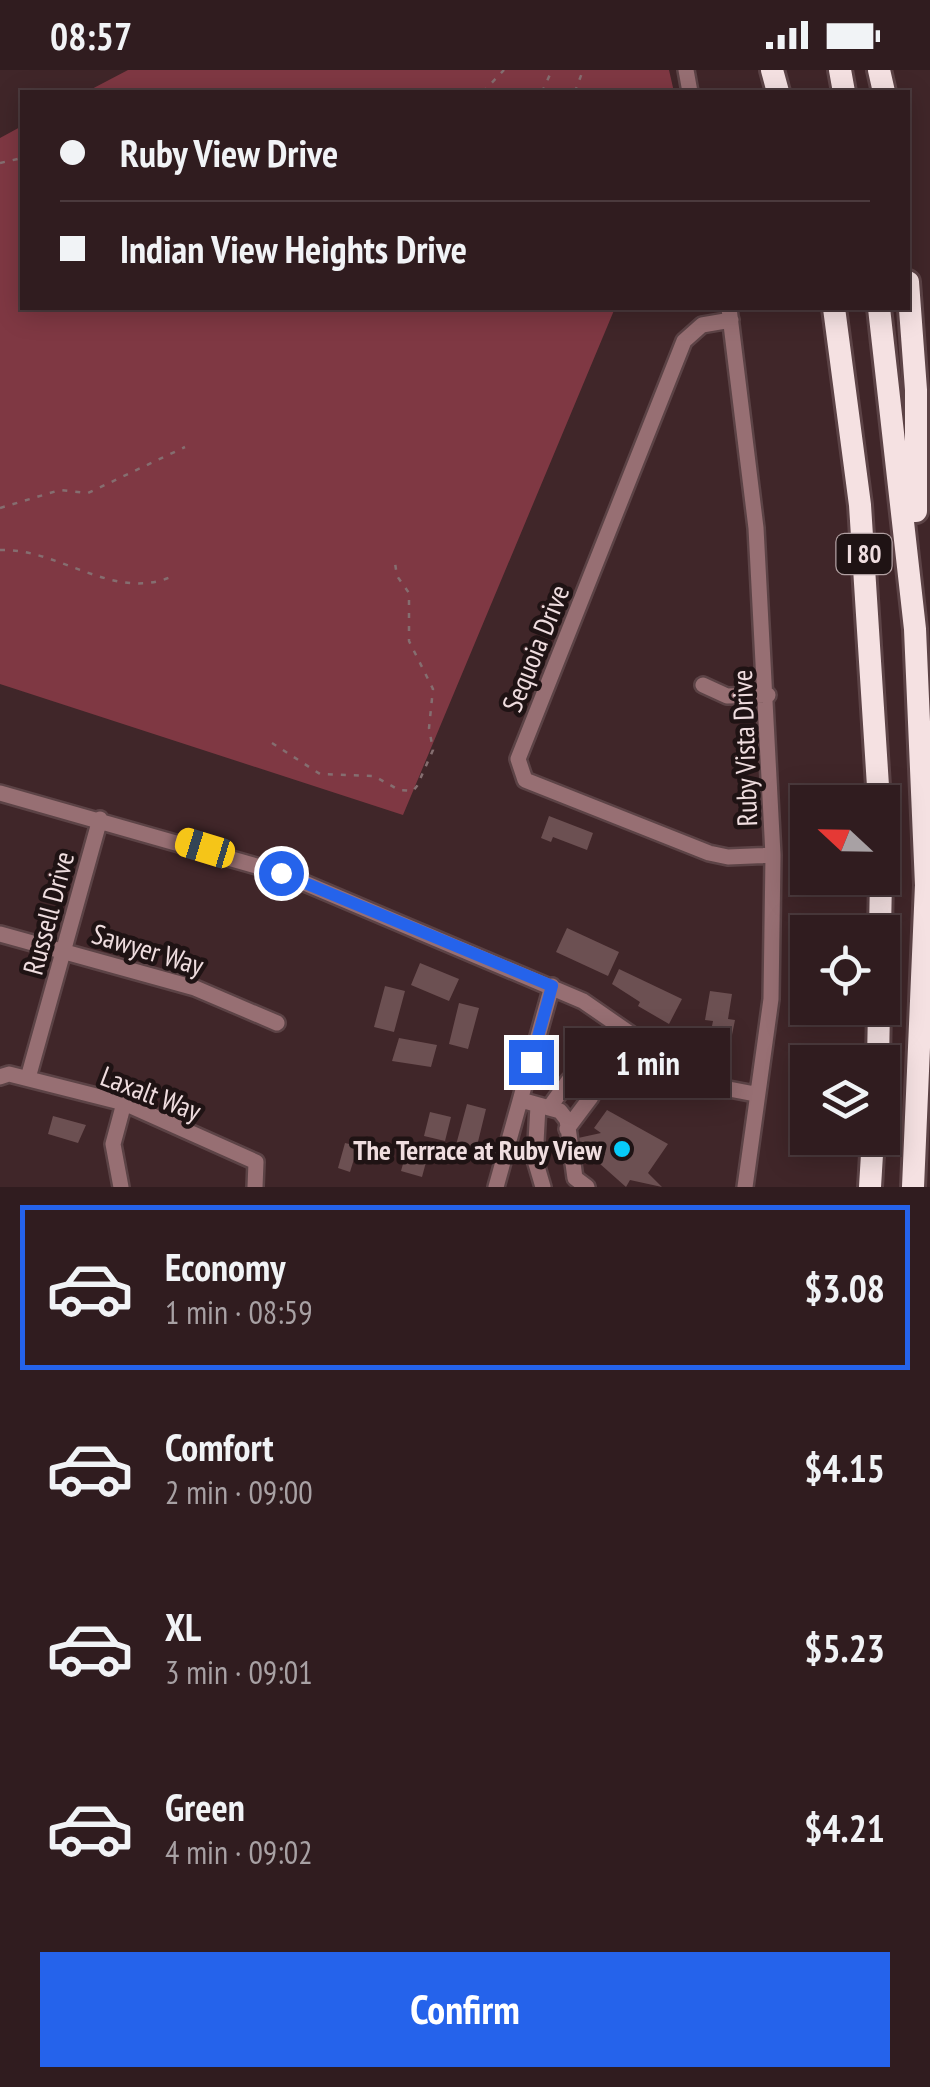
<!DOCTYPE html>
<meta charset="utf-8">
<style>
:root{--surface:#301c1f;--page:#382528;--text:#f1f3f6;--muted:#a8a1a4;--line:#4b3a3d;--accent:#2563eb}
body{margin:0;font-family:"PT Sans Narrow",sans-serif;background:var(--page);color:var(--text);height:100vh;display:flex;flex-direction:column;font-size:38px;white-space:nowrap}
*{box-sizing:border-box;margin:0}
p{font-size:32px;color:var(--muted)}
.icon{flex:none;width:55px;height:55px;fill:none;stroke:currentColor;stroke-width:2;stroke-linecap:round;stroke-linejoin:round}
.map{position:relative;height:1117px;overflow:hidden}
.panel{display:flex;flex-direction:column;background:var(--surface);flex:1}
.panel>*{flex:none}
.hud{position:absolute;left:20px;top:20px;width:890px;height:220px;border-radius:0px;box-shadow:0 5px 25px #0003,0 0 0 2px var(--line);display:grid;align-content:center;height:220px;padding:0 40px;background:var(--surface)}
.needle{width:65px;rotate:292deg}
.fabs{position:absolute;left:790px;top:715px;display:grid;gap:20px}
.fabs a{display:grid;place-items:center;width:110px;height:110px;border-radius:0px;background:var(--surface);box-shadow:0 5px 25px #0003,0 0 0 2px var(--line);font-size:50px}
.end{position:absolute;width:45px;height:45px;margin:-22px;border:12px solid #2563eb;background:#fff;box-shadow:0 0 0 5px #fff}
.from{border-radius:50%}
.bubble{position:absolute;height:70px;border-radius:0px;background:var(--surface);box-shadow:0 5px 25px #0003,0 0 0 2px var(--line);font-size:32px;font-weight:700;line-height:70px;text-align:center}
.car{position:absolute;width:30px;height:60px;margin:-30px -15px;border-radius:12px;box-shadow:0 0 8px 2px #0007;background:linear-gradient(#f5c518 24%,#345 0 40%,#f5c518 0 76%,#345 0 86%,#f5c518 0)}
.hud b{display:flex;align-items:center;gap:35px;height:95px;font-size:38px}
.hud b+b{border-top:2px solid var(--line)}
.hud i{width:25px;height:25px;background:var(--text)}
ul{padding:18px 0 0;list-style:none}
li{display:flex;align-items:center;gap:30px;height:165px;margin:0 20px 15px;padding:0 20px;border:5px solid transparent;border-radius:0px}
li div{flex:1}
li b{display:block;font-size:38px}
li em{font-style:normal;font-weight:700}
li.selected{border-color:var(--accent)}
li>.icon{width:90px;height:90px;stroke-width:1.5}
.button{display:flex;gap:20px;margin-top:auto;padding:20px 40px}
.button a{flex:1;height:115px;border-radius:0px;background:var(--accent);color:#fff;font-size:40px;font-weight:700;line-height:115px;text-align:center}
.status{display:flex;justify-content:space-between;align-items:center;height:70px;padding:0 50px;background:var(--surface);direction:ltr}
.status svg{height:28px;fill:currentColor}
.map>svg:first-child{display:block}
</style>
<div class="status"><b>08:57</b><svg viewBox="0 0 49 12"><path d="M0 12V9h3v3zM5 12V6h3v6zM10 12V3h3v9zM15 12V0h3v12zM26 1h20v11H26zM47 4h2v5h-2z"/></svg></div>
<div class="map">
<svg width="930" height="1117" viewBox="0 0 930 1117">
<rect width="100%" height="100%" fill="#402629"/>
<path fill="#7f3843" d="M128,0H669L674,22H86Z
M22,56V238H615L403,745L0,614V68Z"/>
<path fill="#6c5052" d="M549,746L593,763L587,780L553,767L551,772L541,768Z
M567,858L619,882L608,906L556,882Z
M420,893L459,909L449,931L411,915Z
M619,899L682,929L669,954L638,936L640,932L612,914Z
M385,916L405,921L394,962L374,957Z
M710,921L732,924L728,949L735,950L732,965L711,961L713,951L705,950Z
M459,933L479,938L468,979L449,974Z
M399,968L437,975L431,997L392,991Z
M467,1034L486,1039L476,1080L456,1075Z
M607,1040L668,1074L648,1103L662,1117L630,1110L626,1117L599,1093L605,1084L581,1088L578,1068L601,1063L594,1058Z
M430,1042L451,1047L445,1071L424,1066Z
M53,1046L86,1055L78,1073L48,1064Z
M345,1073L358,1076L350,1102L338,1098Z
M408,1076L429,1081L422,1107L401,1101Z"/>
<g fill="none" stroke-linecap="round" stroke-linejoin="round">
<g stroke="#5c4346" stroke-width="20">
<path id="minor" d="M686,0L690,22
M729,238L756,458L773,785L771,929L745,1117
M731,250L702,255L684,271L518,689L525,710L709,783L728,787L773,785
M703,615L727,626L768,625
M0,723L281,803L583,931L703,1014L755,1024
M0,864L195,918L277,953
M0,1007L9,1004L124,1033L256,1092L255,1117
M28,1008L100,749
M521,1030L560,1041L567,1050L575,1108L587,1117
M538,1036L535,1090L543,1117
M549,1038L569,1010L591,1027L567,1059
M121,1117L113,1074L124,1033
M496,1117L552,916"/>
</g>
<g stroke="#5c4346" stroke-width="28">
<path id="highway" d="M772,0L778,22
M840,0L844,22
M879,0L884,22
M908,212L916,320V441
M834,238L860,435L879,732
M879,238L915,559L926,815L913,1117
M880,862L881,808
M878,992L879,938
M870,1117L873,1068"/>
</g>
<path stroke="#856e70" stroke-width="2.5" stroke-dasharray="5 8" stroke-linecap="butt" d="M483,22L504,0
M542,22L552,0
M575,22L583,0
M0,93L22,88
M0,438L60,420L88,423L185,377
M0,480C60,478 114,533 173,506
M272,673L320,704L374,706L399,720L413,721L417,716L433,680L429,658L433,619L409,571V523L397,506L395,493"/>
<use href="#minor" stroke="#976f73" stroke-width="15"/>
<use href="#highway" stroke="#f5e1e2" stroke-width="22"/>
</g>
<g fill="none" stroke-linecap="round" stroke-linejoin="round">
<path stroke="#2563eb" stroke-width="12" d="M281,803L552,916L531,992"/>
</g>
<circle fill="#07cbf9" stroke="#1f1314" stroke-width="4" cx="622" cy="1079" r="10"/>
<g text-anchor="middle" dominant-baseline="central" stroke-width="9" stroke-linejoin="round" paint-order="stroke">
<rect fill="#1f1314" stroke="#b1a0a2" stroke-width="2.5" x="836.5" y="464" width="55" height="40" rx="8"/>
<g font-size="25" font-weight="bold" fill="#efdddf">
<text x="864" y="484">I 80</text>
</g>
<g font-size="28" fill="#efdddf" stroke="#1f1314">
<text transform="translate(535 578) rotate(-68)">Sequoia Drive</text>
<text transform="translate(744 678) rotate(-92)">Ruby Vista Drive</text>
<text transform="translate(48 843) rotate(-75)">Russell Drive</text>
<text transform="translate(148 879) rotate(17)">Sawyer Way</text>
<text transform="translate(151 1023) rotate(21)">Laxalt Way</text>
</g>
<g font-size="28" font-weight="bold" fill="#efdddf" stroke="#1f1314" text-anchor="end">
<text x="602" y="1079">The Terrace at Ruby View</text>
</g>
</g>
</svg>
<div class="fabs">
<a><svg class="needle" viewBox="-14 -14 28 28"><path d="M0-13l5 13h-10z" fill="#e53935"/><path d="M0 13l5-13h-10z" fill="#a8a1a4"/></svg></a>
<a><svg class="icon" aria-label="locate" viewBox="0 0 24 24"><circle cx="12" cy="12" r="6"/><path d="M12 2v4M12 18v4M2 12h4M18 12h4"/></svg></a>
<a><svg class="icon" aria-label="layers" viewBox="0 0 24 24"><path d="M12 4l9 5-9 5-9-5zM3 14l9 5 9-5"/></svg></a>
</div>
<i class="end from" style="left:281px;top:803px"></i>
<i class="end" style="left:531px;top:992px"></i>
<div class="bubble" style="left:565px;top:958px;width:165px">1 min</div>
<i class="car" style="left:205px;top:778px;rotate:287deg"></i>
<div class="hud">
<b><i class="from"></i>Ruby View Drive</b>
<b><i></i>Indian View Heights Drive</b>
</div>
</div>
<section class="panel">
<ul>
<li class="selected"><svg class="icon" aria-label="car" viewBox="0 0 24 24"><path d="M5 17H2v-5l4-1 3-4h7l3 4 3 1v5h-3M9 17h6M6 11h13"/><circle cx="7" cy="17" r="2"/><circle cx="17" cy="17" r="2"/></svg><div><b>Economy</b><p>1 min · 08:59</p></div><em>$3.08</em></li>
<li><svg class="icon" aria-label="car" viewBox="0 0 24 24"><path d="M5 17H2v-5l4-1 3-4h7l3 4 3 1v5h-3M9 17h6M6 11h13"/><circle cx="7" cy="17" r="2"/><circle cx="17" cy="17" r="2"/></svg><div><b>Comfort</b><p>2 min · 09:00</p></div><em>$4.15</em></li>
<li><svg class="icon" aria-label="car" viewBox="0 0 24 24"><path d="M5 17H2v-5l4-1 3-4h7l3 4 3 1v5h-3M9 17h6M6 11h13"/><circle cx="7" cy="17" r="2"/><circle cx="17" cy="17" r="2"/></svg><div><b>XL</b><p>3 min · 09:01</p></div><em>$5.23</em></li>
<li><svg class="icon" aria-label="car" viewBox="0 0 24 24"><path d="M5 17H2v-5l4-1 3-4h7l3 4 3 1v5h-3M9 17h6M6 11h13"/><circle cx="7" cy="17" r="2"/><circle cx="17" cy="17" r="2"/></svg><div><b>Green</b><p>4 min · 09:02</p></div><em>$4.21</em></li>
</ul>
<div class="button"><a>Confirm</a></div>
</section>
